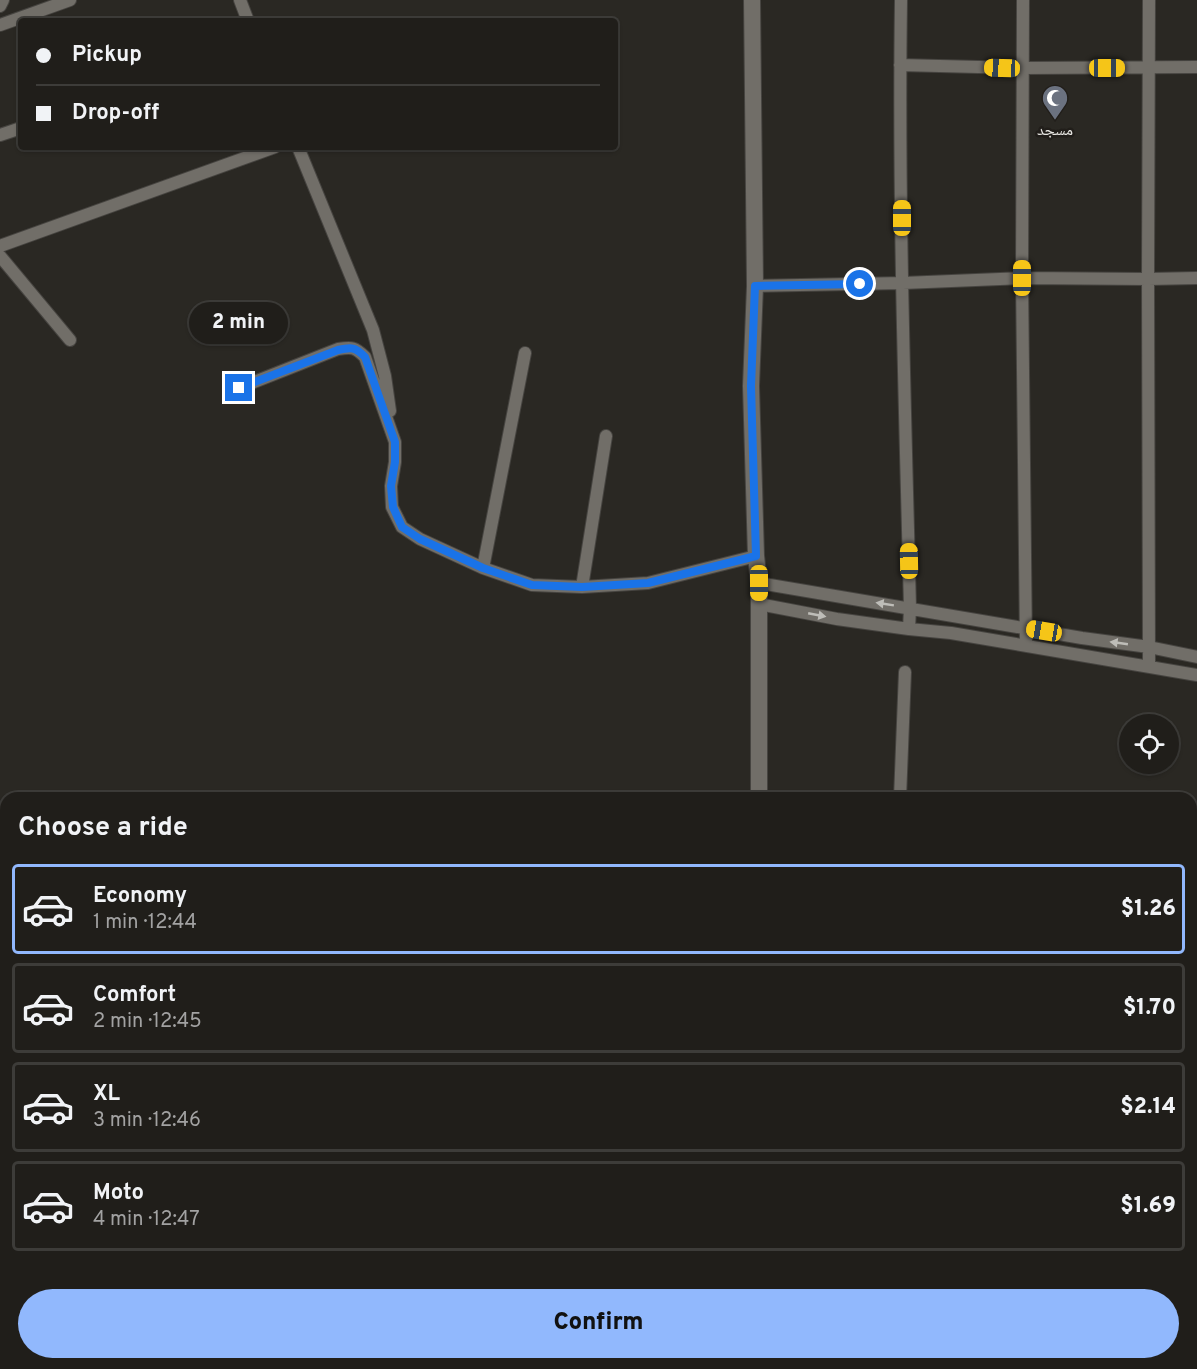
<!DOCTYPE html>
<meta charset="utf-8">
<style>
:root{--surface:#201e1a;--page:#282723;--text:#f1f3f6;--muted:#a2a2a2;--line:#3d3c39;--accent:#91b8fd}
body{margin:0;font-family:Overpass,"Noto Naskh Arabic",sans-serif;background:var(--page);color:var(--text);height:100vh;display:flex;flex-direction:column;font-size:22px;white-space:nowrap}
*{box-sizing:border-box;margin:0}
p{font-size:20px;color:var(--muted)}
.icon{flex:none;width:33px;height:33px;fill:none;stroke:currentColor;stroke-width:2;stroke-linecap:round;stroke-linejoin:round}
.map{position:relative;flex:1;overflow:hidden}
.side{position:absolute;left:0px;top:792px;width:1197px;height:578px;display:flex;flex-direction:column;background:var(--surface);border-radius:18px 18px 0 0;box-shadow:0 2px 4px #0004,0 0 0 2px var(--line)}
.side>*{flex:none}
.hud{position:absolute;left:18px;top:18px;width:600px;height:132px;border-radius:6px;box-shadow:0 2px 4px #0004,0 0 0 2px var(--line);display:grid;align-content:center;height:132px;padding:0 18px;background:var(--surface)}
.buttons{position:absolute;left:1119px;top:714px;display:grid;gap:12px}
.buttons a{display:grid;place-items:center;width:60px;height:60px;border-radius:50%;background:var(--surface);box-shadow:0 2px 4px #0004,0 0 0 2px var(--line);font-size:30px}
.end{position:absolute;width:27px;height:27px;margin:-14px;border:8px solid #1a73e8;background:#fff;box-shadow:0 0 0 3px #fff}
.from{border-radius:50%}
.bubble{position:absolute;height:42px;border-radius:21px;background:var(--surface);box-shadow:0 2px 4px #0004,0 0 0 2px var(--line);font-size:20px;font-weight:800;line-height:42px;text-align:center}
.car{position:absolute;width:18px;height:36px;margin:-18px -9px;border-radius:8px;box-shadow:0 0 4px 2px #0007;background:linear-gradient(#f5c518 24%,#345 0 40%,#f5c518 0 76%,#345 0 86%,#f5c518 0)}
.hud b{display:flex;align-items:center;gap:21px;height:57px;font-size:22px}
.hud b+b{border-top:2px solid var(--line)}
.hud i{width:15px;height:15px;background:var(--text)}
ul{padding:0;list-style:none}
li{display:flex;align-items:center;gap:18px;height:90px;margin:0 12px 9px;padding:0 6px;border:3px solid var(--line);border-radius:6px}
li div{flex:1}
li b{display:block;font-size:22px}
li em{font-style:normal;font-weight:800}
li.current{border-color:var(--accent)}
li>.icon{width:54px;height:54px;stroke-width:1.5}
h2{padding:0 18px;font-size:27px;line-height:72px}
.button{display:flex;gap:12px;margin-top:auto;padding:12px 18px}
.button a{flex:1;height:69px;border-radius:36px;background:var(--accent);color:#111;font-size:24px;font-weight:800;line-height:69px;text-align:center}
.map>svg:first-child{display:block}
</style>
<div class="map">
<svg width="1197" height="1369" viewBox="0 0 1197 1369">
<rect width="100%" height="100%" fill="#2a2823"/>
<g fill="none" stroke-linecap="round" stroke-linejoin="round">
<g stroke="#464440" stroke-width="14">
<path id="minor" d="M240,0L248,21
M901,0C898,203 905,405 910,608L909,629
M1023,0L1022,278L1026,646
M0,6L3,0
M0,25L70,0
M900,65L1022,68L1197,67
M0,135L21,128
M298,147L373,330L385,376L390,411
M0,246L275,147
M0,256L70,340
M755,286L903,283L1022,278L1148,279L1197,278
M239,388L338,349C352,347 355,347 365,357L395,442V462L391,486L392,507L402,527L420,539L483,568L532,585L582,587L648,583L756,556
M483,568L525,353
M759,583L1082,638L1149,647L1197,657
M582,587L606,436
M759,604L837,619L909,629L951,633L1197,675
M1149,666L1148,279L1149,0
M900,798L905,672
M1191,947L1197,909
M1191,1267H1197
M1180,1364L1197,1367
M1111,1369L1112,1364"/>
</g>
<g stroke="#464440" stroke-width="18">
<path id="tertiary" d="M752,0L755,286L751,386L756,556L759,583V798
M755,1369V1364"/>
</g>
<g stroke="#464440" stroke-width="20">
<path id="trunk" d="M0,1308L6,1309
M0,1338L6,1339
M135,1364L165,1369
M320,1364L352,1369"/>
</g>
<use href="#minor" stroke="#716e68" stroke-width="12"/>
<use href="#tertiary" stroke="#716e68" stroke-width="16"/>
<use href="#trunk" stroke="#3c96a6" stroke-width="18"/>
</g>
<defs><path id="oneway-solid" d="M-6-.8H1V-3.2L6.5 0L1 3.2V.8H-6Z" transform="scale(1.5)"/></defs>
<g fill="#bebdb8">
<use href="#oneway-solid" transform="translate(885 604) rotate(-171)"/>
<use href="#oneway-solid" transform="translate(817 615) rotate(11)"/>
<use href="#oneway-solid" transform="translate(1119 643) rotate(-172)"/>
</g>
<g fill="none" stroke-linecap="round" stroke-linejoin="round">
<path stroke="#1a73e8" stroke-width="8" d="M239,388L338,350C352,347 355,347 365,357L395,442V462L391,486L393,507L402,527L420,539L483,568L532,585L582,587L648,583L756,556L751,386L755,286L860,284"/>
</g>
<defs>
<g id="mosque-pin" transform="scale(1.35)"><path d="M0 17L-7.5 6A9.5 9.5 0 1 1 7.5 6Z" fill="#6b7280" stroke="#211e1a"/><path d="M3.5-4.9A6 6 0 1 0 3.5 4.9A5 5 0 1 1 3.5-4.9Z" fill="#fff"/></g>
</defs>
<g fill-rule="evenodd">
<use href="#mosque-pin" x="1055" y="98"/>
</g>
<g text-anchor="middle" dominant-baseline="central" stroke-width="5" stroke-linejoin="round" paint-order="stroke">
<g font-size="16" fill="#e8e7e3" stroke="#211e1a">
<text x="1055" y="131">مسجد</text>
</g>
</g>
</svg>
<div class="buttons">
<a><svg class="icon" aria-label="locate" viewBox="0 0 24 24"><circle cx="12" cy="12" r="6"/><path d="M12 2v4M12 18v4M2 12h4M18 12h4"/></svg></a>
</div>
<i class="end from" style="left:860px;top:284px"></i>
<i class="end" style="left:239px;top:388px"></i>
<div class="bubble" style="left:189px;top:302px;width:99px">2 min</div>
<i class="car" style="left:1002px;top:68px;rotate:272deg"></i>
<i class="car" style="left:1107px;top:68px;rotate:90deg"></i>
<i class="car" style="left:902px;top:218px;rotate:0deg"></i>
<i class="car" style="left:1022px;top:278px;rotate:0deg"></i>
<i class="car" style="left:909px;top:561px;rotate:359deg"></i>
<i class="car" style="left:759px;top:583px;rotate:180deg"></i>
<i class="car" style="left:1044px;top:631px;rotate:280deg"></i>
<div class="hud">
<b><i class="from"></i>Pickup</b>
<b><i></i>Drop-off</b>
</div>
<section class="side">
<h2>Choose a ride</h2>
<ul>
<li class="current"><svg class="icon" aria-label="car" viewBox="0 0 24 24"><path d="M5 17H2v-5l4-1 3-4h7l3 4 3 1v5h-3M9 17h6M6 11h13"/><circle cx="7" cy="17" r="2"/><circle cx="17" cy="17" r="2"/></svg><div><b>Economy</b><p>1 min · 12:44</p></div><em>$1.26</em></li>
<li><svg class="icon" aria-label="car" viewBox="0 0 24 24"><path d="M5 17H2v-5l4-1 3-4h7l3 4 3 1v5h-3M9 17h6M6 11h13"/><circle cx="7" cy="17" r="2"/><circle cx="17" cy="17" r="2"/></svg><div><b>Comfort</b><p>2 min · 12:45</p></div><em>$1.70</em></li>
<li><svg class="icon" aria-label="car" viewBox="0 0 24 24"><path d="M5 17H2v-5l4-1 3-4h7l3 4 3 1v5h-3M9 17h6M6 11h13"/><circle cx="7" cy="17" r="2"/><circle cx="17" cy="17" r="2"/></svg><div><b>XL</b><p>3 min · 12:46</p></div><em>$2.14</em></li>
<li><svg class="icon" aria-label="car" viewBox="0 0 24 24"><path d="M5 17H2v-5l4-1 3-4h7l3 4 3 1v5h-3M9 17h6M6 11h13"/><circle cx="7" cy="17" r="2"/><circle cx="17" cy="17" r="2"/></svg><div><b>Moto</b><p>4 min · 12:47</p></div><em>$1.69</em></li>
</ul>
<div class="button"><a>Confirm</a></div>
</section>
</div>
